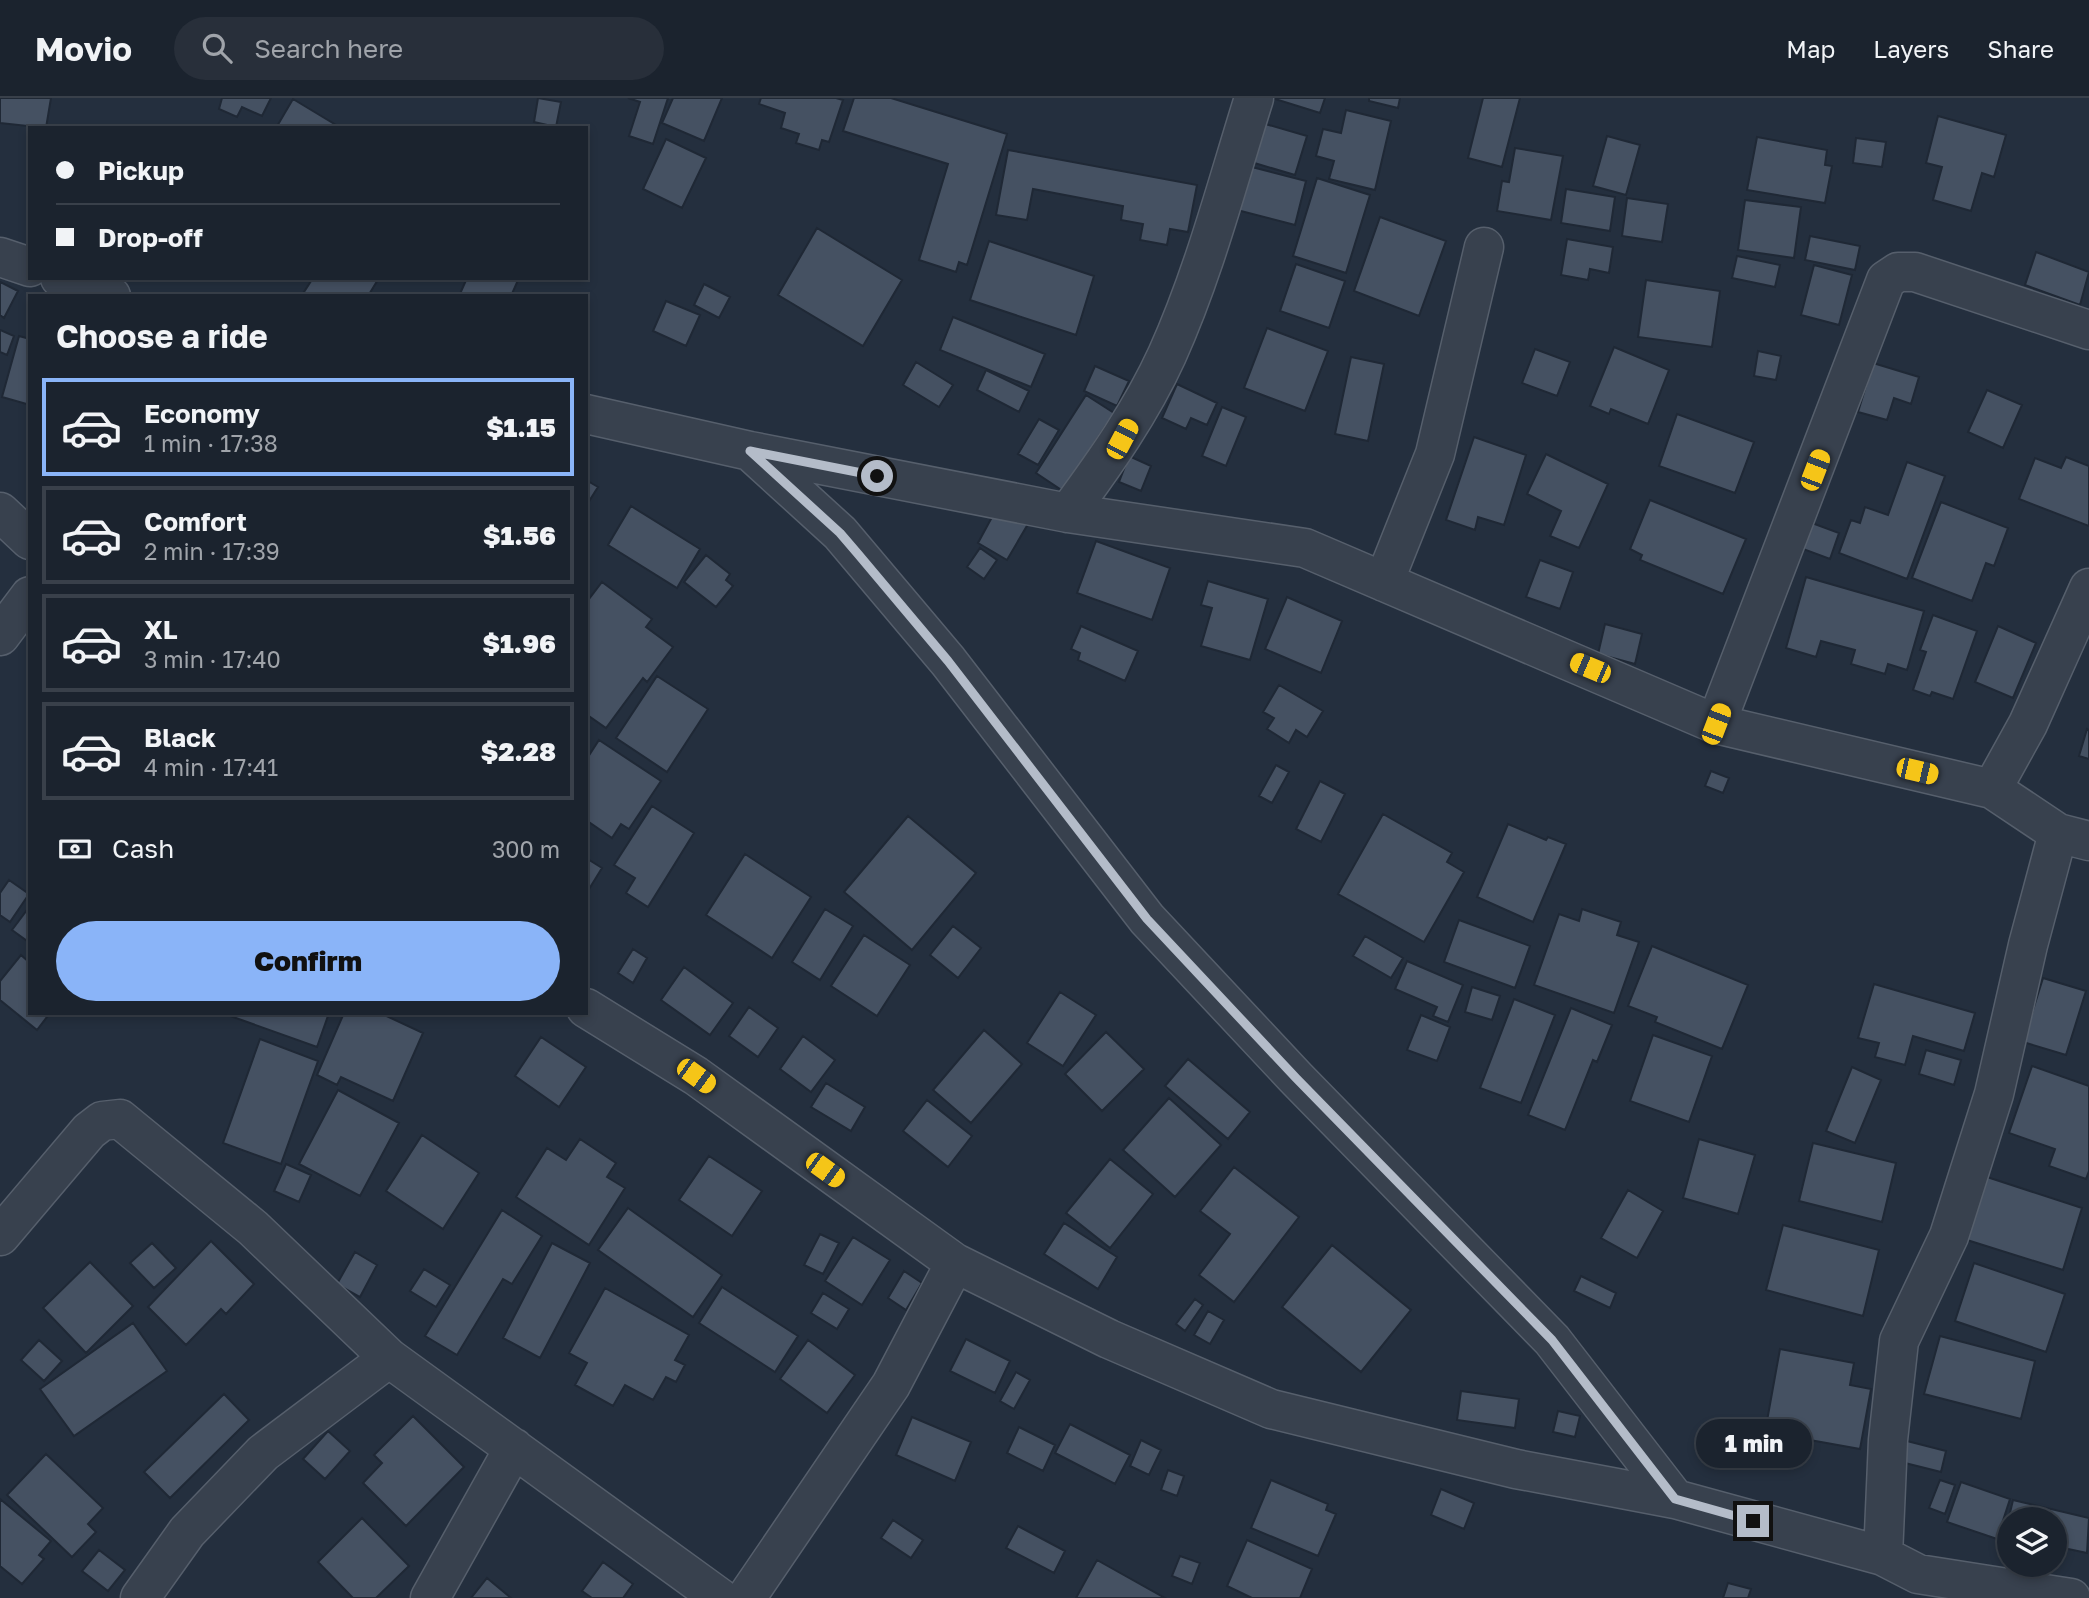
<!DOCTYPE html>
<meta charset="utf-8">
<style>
:root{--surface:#1b232e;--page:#282f3a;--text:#f1f3f6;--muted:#a0a4aa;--line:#39404a;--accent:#8ab4f8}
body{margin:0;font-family:"Golos Text",sans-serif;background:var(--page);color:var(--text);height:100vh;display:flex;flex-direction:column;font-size:26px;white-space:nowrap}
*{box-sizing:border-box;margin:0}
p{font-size:23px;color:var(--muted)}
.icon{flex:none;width:38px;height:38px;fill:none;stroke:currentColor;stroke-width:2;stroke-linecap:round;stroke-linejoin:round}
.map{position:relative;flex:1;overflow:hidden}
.drawer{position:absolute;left:28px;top:196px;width:560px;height:721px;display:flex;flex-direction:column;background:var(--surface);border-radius:0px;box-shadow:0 4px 10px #0003,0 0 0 2px var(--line)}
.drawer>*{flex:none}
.top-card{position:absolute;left:28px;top:28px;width:560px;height:154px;border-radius:0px;box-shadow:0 4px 10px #0003,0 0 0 2px var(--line);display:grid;align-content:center;height:154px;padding:0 28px;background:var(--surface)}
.fabs{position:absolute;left:1997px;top:1409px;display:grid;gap:14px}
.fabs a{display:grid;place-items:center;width:70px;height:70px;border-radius:50%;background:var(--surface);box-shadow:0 4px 10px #0003,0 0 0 2px var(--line);font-size:35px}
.end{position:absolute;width:32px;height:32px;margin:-16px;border:9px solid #b4bcc9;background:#111;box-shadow:0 0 0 4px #111}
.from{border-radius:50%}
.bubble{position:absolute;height:49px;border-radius:24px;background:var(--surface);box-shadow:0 4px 10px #0003,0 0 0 2px var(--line);font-size:23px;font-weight:800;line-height:49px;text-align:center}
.car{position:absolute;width:21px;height:42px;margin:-21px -10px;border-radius:9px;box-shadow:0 0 5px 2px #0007;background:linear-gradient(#f5c518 24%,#345 0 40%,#f5c518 0 76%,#345 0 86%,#f5c518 0)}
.top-card b{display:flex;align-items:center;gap:24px;height:66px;font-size:26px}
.top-card b+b{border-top:2px solid var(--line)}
.top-card i{width:18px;height:18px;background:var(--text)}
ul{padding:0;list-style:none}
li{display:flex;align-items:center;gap:21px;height:98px;margin:0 14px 10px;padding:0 14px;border:4px solid var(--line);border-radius:0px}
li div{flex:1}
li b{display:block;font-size:26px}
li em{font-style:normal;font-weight:800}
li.active{border-color:var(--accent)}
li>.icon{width:63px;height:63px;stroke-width:1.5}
h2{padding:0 28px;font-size:32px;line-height:84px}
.pay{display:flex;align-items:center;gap:18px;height:77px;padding:0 28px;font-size:26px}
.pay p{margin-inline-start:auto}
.cta{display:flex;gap:14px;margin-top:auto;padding:14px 28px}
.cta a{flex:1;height:80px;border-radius:42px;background:var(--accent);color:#111;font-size:28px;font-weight:800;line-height:80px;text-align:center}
header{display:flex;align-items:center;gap:42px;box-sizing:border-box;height:98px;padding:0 35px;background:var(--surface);border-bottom:2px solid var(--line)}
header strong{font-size:33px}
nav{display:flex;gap:38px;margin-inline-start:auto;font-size:24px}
.search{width:490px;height:63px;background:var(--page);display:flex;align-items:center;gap:18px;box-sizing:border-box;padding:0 24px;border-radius:38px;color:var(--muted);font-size:26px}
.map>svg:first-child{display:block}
</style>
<header>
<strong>Movio</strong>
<div class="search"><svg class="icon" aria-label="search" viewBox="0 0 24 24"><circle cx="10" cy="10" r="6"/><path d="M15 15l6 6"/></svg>Search here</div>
<nav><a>Map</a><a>Layers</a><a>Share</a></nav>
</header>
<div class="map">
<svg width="2089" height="1500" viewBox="0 0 2089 1500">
<rect width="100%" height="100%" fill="#242f3e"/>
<path fill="#455162" stroke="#1f2835" stroke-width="2" d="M0,0H51L46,30L0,25Z
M222,0H271L262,18L242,9L237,19L219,11Z
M538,0L561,4L556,29L534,24Z
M628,0H668L653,46L629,38L640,4Z
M673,0H722L704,43L662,25Z
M761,0H836L843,2L829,44L822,42L819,52L796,45L799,36L781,30L785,15L759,6Z
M854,0H891L1007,36L967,167L959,164L956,174L919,162L948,66L843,33Z
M1272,0H1325L1320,15Z
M1369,0H1400L1398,10L1369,3Z
M1483,0H1520L1502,69L1468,60Z
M293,1L341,30H276Z
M1346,12L1391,23L1375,92L1329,81L1334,63L1316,58L1323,31L1341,35Z
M1938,18L2006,37L1994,79L1982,75L1971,113L1933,102L1942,69L1926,65Z
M1262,25L1307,38L1295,77L1251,64Z
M1607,38L1640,47L1626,97L1593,88Z
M1757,39L1827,52L1825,67L1832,68L1825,105L1747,92Z
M1856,40L1886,44L1882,69L1853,65Z
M666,41L706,60L682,110L643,91Z
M1515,50L1563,58L1551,122L1497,113L1502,83L1509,84Z
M1008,52L1197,87L1188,134L1170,131L1167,147L1140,142L1143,126L1121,122L1123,108L1033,91L1027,122L996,117Z
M1248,68L1306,83L1295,127L1237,112Z
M1317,80L1370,97L1346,175L1293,158Z
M1566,91L1615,99L1610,133L1561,125Z
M1627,100L1668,106L1662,144L1622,138Z
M1745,102L1801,109L1794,160L1738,152Z
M1380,119L1446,143L1419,218L1354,193Z
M817,130L902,182L863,248L778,197Z
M1810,138L1860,148L1855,172L1805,162Z
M1567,141L1613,149L1609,175L1590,171L1588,182L1561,177Z
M989,143L1094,178L1076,237L970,202Z
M2036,154L2089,174L2080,207L2025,187Z
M1737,158L1780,167L1775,189L1732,180Z
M1296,166L1345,183L1329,230L1280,213Z
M1814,167L1852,177L1839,227L1801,217Z
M313,180H379L368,198H311L304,194Z
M467,180H519L511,198H459Z
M1646,182L1720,193L1712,249L1638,239Z
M0,184L18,193L4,220L0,217Z
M704,186L730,199L719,220L694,207Z
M666,203L700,217L686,248L653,233Z
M953,219L1045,256L1031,289L940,252Z
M1267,230L1328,253L1305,313L1244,290Z
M0,232L14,238L7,257L0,254Z
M19,238L30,241V307L2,299Z
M1614,249L1669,272L1648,326L1611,311L1609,316L1590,308Z
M1535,251L1570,264L1557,298L1522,285Z
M1758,253L1781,258L1776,282L1754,278Z
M1351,259L1384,266L1368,343L1335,336Z
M916,264L953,287L939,309L903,287Z
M1873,265L1919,279L1911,306L1894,300L1887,322L1858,314Z
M1095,268L1129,283L1117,308L1084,293Z
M986,272L1029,293L1019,314L977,292Z
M1177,286L1217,305L1207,327L1191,320L1186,331L1162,320Z
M1987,292L2022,307L2003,350L1968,334Z
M1086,297L1114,315L1063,393L1036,375Z
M1222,309L1246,319L1226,368L1202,358Z
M1677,316L1754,344L1735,395L1659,368Z
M1039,321L1059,332L1038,367L1018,356Z
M1474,339L1526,357L1504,427L1478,419L1475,432L1446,422Z
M1546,356L1608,386L1579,450L1550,438L1561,413L1527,396Z
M1129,358L1151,368L1141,393L1119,384Z
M2066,359L2089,368V428L2019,401L2035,360L2061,370Z
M1907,364L1945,378L1907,481L1839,455L1851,422L1860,425L1865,409L1888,417Z
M586,382L598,389L586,408Z
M1650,402L1746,441L1723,496L1640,462L1642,457L1630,451Z
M1941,404L2008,430L1994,468L1986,465L1972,503L1912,480Z
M631,408L700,451L677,490L608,447Z
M998,408L1028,426L1007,462L978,445Z
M1812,425L1839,435L1830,461L1803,451Z
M1096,443L1170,470L1152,522L1077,495Z
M980,450L997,462L984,481L967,469Z
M706,457L730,476L726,482L733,488L716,509L684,484Z
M1540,462L1573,474L1560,511L1526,499Z
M1806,479L1924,513L1907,572L1888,566L1885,576L1851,566L1855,552L1821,543L1816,559L1786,550Z
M1208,483L1268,501L1250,562L1201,548L1212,510L1201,507Z
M602,484L652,521L646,529L673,549L647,584L643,580L606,630L586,616V505Z
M1287,499L1342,523L1321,575L1265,551Z
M1933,517L1977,533L1953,601L1932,594L1930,598L1913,592L1926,554L1920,552Z
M1605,526L1642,536L1635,566L1598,556Z
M1081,528L1138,553L1125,583L1078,562L1080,555L1071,551Z
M1998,528L2036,545L2013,600L1975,584Z
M657,578L708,611L667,674L616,640Z
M1279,587L1323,613L1307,639L1296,632L1289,645L1267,631L1274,620L1263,614Z
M2087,631L2089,632V661L2079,658Z
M599,642L661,683L629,731L621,726L612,740L586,722V662Z
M1276,667L1289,674L1272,705L1259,698Z
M1711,673L1729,680L1723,695L1705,688Z
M1320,683L1345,696L1321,744L1296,731Z
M652,708L694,735L648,809L626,795L635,780L614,767Z
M1383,716L1452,755L1447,764L1464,774L1424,844L1338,796Z
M908,718L976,775L912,852L844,794Z
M1508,726L1546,742L1548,739L1566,746L1533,824L1477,799Z
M745,756L811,799L772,860L706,817Z
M586,760L602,770L586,796Z
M9,782L29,796L10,824L0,817V795Z
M30,808V845L12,832Z
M825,811L853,828L820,882L792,864Z
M1582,811L1621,824L1617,837L1639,844L1614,915L1534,887L1559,816L1579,823Z
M1459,822L1530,848L1515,890L1444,864Z
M953,828L981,850L958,880L930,857Z
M864,837L910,867L877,918L831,888Z
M1365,838L1403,860L1391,880L1353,858Z
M1652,848L1748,887L1722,951L1655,924L1657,919L1628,908Z
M633,851L647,860L633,885L618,875Z
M21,857L30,865V915H50L37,932L0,902V883Z
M1407,863L1463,887L1448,924L1433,918L1437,909L1395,891Z
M684,869L733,905L710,937L661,902Z
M2043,880L2086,893L2066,957L2023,944Z
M1874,886L1975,915L1964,953L1913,938L1905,967L1875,959L1879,945L1858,940Z
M1472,889L1500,898L1492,922L1465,914Z
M1060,894L1096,917L1063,968L1027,945Z
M1514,901L1555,917L1521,1005L1480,990Z
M749,909L778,930L758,959L729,938Z
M1571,910L1612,927L1597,964L1593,962L1565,1032L1528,1017Z
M222,915H329L317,949Z
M344,915H380L423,935L393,1003L341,979L337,987L317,977Z
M1421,917L1450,929L1437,963L1407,952Z
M984,932L1022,966L971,1025L933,992Z
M1106,934L1144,971L1102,1013L1065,976Z
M1653,937L1712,958L1689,1024L1630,1003Z
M803,938L835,962L811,994L780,971Z
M541,939L586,969L559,1009L515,978Z
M260,941L318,963L281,1066L223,1045Z
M1926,952L1961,962L1954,987L1919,976Z
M1188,961L1250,1014L1228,1041L1165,988Z
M2032,968L2089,988V1073L2086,1081L2049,1068L2055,1051L2009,1035Z
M1852,969L1881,982L1855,1045L1826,1033Z
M826,985L865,1009L851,1033L811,1009Z
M338,992L399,1025L360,1098L299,1066Z
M1169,1000L1221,1047L1175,1099L1123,1052Z
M927,1002L972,1038L948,1069L903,1033Z
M422,1037L479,1075L443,1131L386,1093Z
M580,1041L616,1065L607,1079L625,1090L589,1147L516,1099L547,1050L566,1062Z
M1699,1041L1755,1057L1738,1116L1683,1100Z
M1813,1045L1896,1065L1882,1124L1799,1103Z
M709,1058L762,1093L732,1138L679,1102Z
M1110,1061L1153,1096L1110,1150L1066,1115Z
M286,1066L311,1077L299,1104L274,1093Z
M1234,1069L1299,1119L1234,1204L1199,1177L1230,1136L1200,1113Z
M1987,1079L2082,1110L2063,1172L1967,1142Z
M1628,1092L1663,1113L1637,1160L1601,1140Z
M628,1110L722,1177L693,1219L598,1152Z
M502,1112L542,1138L512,1186L503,1181L457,1257L425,1238Z
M1064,1125L1117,1159L1098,1191L1044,1156Z
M1783,1127L1879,1152L1863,1218L1766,1192Z
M820,1136L839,1145L823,1176L804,1167Z
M853,1139L890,1162L862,1207L825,1183Z
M211,1143L254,1186L226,1216L221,1211L186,1247L148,1209Z
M152,1145L176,1170L154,1190L130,1165Z
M552,1145L590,1165L540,1260L503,1240Z
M1332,1147L1411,1212L1361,1274L1282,1209Z
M355,1154L377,1167L360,1199L337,1186Z
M90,1164L133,1208L86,1255L43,1210Z
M1974,1165L2065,1196L2046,1254L1955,1223Z
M424,1171L450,1187L436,1209L410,1193Z
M904,1173L922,1185L906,1212L888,1200Z
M1581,1178L1616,1195L1610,1210L1574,1193Z
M722,1189L798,1238L775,1274L699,1225Z
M605,1190L689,1237L675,1262L685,1267L676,1284L666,1279L653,1302L625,1287L613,1308L575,1287L587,1265L569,1255Z
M823,1195L849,1211L837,1231L811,1215Z
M1195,1201L1203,1207L1185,1233L1176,1226Z
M1208,1213L1224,1222L1210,1246L1194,1237Z
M133,1225L167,1273L74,1338L40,1291Z
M1940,1238L2035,1263L2021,1321L1924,1296Z
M966,1241L1010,1263L995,1295L950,1273Z
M39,1242L62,1263L44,1283L21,1262Z
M808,1242L855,1277L827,1315L780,1281Z
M1780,1251L1854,1265L1850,1287L1871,1291L1860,1351L1765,1334Z
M1016,1274L1030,1282L1014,1311L1000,1303Z
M1461,1293L1519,1301L1515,1330L1457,1322Z
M224,1296L249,1322L170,1400L144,1374Z
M1558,1313L1580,1318L1575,1339L1553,1334Z
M413,1318L464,1369L406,1428L363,1385L382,1365L374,1357Z
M912,1319L971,1344L955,1383L896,1357Z
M1070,1326L1130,1357L1115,1386L1055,1355Z
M1019,1329L1055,1347L1043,1373L1007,1355Z
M328,1333L350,1353L325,1381L303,1361Z
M1141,1342L1161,1352L1149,1377L1130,1368Z
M1907,1343L1946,1353L1941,1374L1901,1364Z
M46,1356L103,1410L88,1426L96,1434L72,1459L7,1397Z
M1168,1372L1184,1378L1177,1398L1161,1392Z
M1271,1382L1328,1406L1326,1412L1336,1416L1318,1458L1251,1430Z
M1940,1382L1955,1387L1945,1416L1929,1410Z
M1961,1384L2010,1401L1997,1441L1947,1424Z
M1441,1391L1474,1405L1464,1431L1431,1417Z
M0,1401L51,1443L39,1457L44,1461L22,1486L0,1468Z
M2013,1402L2089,1420L2087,1455L2054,1448V1421H2009V1437L2005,1436Z
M362,1420L409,1468L376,1500H353L318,1464Z
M893,1422L923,1442L911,1460L881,1440Z
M1018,1428L1065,1453L1054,1475L1006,1450Z
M1247,1442L1312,1471L1300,1500H1252L1227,1488Z
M99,1452L125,1472L108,1493L82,1473Z
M1180,1458L1200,1465L1192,1486L1172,1478Z
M1097,1462L1165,1500H1076Z
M603,1464L633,1486L623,1500H592L582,1493Z
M487,1480L511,1500H471Z
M1728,1485L1751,1491L1748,1500H1723Z"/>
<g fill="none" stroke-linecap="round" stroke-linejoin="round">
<g stroke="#565f6c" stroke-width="41">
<path id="street" d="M0,159L30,169
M60,180L111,198
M586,316L750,353L1068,415L1305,450L1716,626L1992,691L2058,735L2089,743
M750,353L840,435L948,563L1147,821L1296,980L1552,1242L1675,1401
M0,414L30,442
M1068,415C1105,365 1141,314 1167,257C1204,175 1227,86 1254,0
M1384,484L1435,356L1484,149
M0,538L30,498
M1716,626L1886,182L1898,174H1915L2089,232
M1992,691L2028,626L2089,490
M586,910L696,978L955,1165L1109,1241L1271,1311L1516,1371L1675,1401L1883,1458L1918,1476L2071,1500
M0,1138L89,1033L102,1023L120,1021L253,1130L389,1260L720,1500
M1883,1458L1888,1342L1899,1243L1949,1138L1994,996L2028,847L2058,735
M140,1500L187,1434L263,1355L389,1260
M430,1500L514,1350
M746,1500L891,1287L955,1165"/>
</g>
<use href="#street" stroke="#38414e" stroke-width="38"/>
</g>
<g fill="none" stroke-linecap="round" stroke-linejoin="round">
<path stroke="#b4bcc9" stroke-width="9" d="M877,378L750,353L840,435L858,456L948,563L1147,821L1296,980L1552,1242L1675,1401L1753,1423"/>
</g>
</svg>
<div class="fabs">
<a><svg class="icon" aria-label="layers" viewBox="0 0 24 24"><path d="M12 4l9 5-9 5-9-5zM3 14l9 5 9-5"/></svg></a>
</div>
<i class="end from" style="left:877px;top:378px"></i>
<i class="end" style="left:1753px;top:1423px"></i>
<div class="bubble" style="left:1696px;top:1321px;width:116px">1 min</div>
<i class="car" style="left:1122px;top:341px;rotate:28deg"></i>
<i class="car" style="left:1815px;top:372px;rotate:21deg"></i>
<i class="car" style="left:1590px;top:570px;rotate:293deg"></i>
<i class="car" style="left:1716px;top:626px;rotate:21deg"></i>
<i class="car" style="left:1917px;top:673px;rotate:103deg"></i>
<i class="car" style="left:696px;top:978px;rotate:126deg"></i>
<i class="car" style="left:825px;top:1072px;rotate:126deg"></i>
<div class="top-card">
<b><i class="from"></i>Pickup</b>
<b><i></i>Drop-off</b>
</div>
<section class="drawer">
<h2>Choose a ride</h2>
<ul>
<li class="active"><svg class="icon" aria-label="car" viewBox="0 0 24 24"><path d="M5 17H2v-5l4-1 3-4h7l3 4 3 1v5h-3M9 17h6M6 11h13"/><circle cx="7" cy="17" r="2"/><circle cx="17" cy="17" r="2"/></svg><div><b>Economy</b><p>1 min · 17:38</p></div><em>$1.15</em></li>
<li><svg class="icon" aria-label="car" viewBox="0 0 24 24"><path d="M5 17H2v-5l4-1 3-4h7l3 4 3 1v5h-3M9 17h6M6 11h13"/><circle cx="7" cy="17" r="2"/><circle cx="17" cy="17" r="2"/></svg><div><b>Comfort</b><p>2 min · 17:39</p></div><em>$1.56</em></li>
<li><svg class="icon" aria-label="car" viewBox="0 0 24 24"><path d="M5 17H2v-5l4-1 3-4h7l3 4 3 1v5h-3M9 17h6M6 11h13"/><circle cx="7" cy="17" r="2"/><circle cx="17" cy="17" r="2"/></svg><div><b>XL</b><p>3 min · 17:40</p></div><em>$1.96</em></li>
<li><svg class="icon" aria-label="car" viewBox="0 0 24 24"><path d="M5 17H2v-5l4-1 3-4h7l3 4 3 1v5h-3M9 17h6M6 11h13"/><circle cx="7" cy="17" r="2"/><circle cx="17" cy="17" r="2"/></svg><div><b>Black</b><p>4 min · 17:41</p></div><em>$2.28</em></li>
</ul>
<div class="pay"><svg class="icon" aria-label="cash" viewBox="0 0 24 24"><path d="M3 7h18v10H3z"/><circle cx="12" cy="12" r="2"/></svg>Cash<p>300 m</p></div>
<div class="cta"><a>Confirm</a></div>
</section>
</div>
